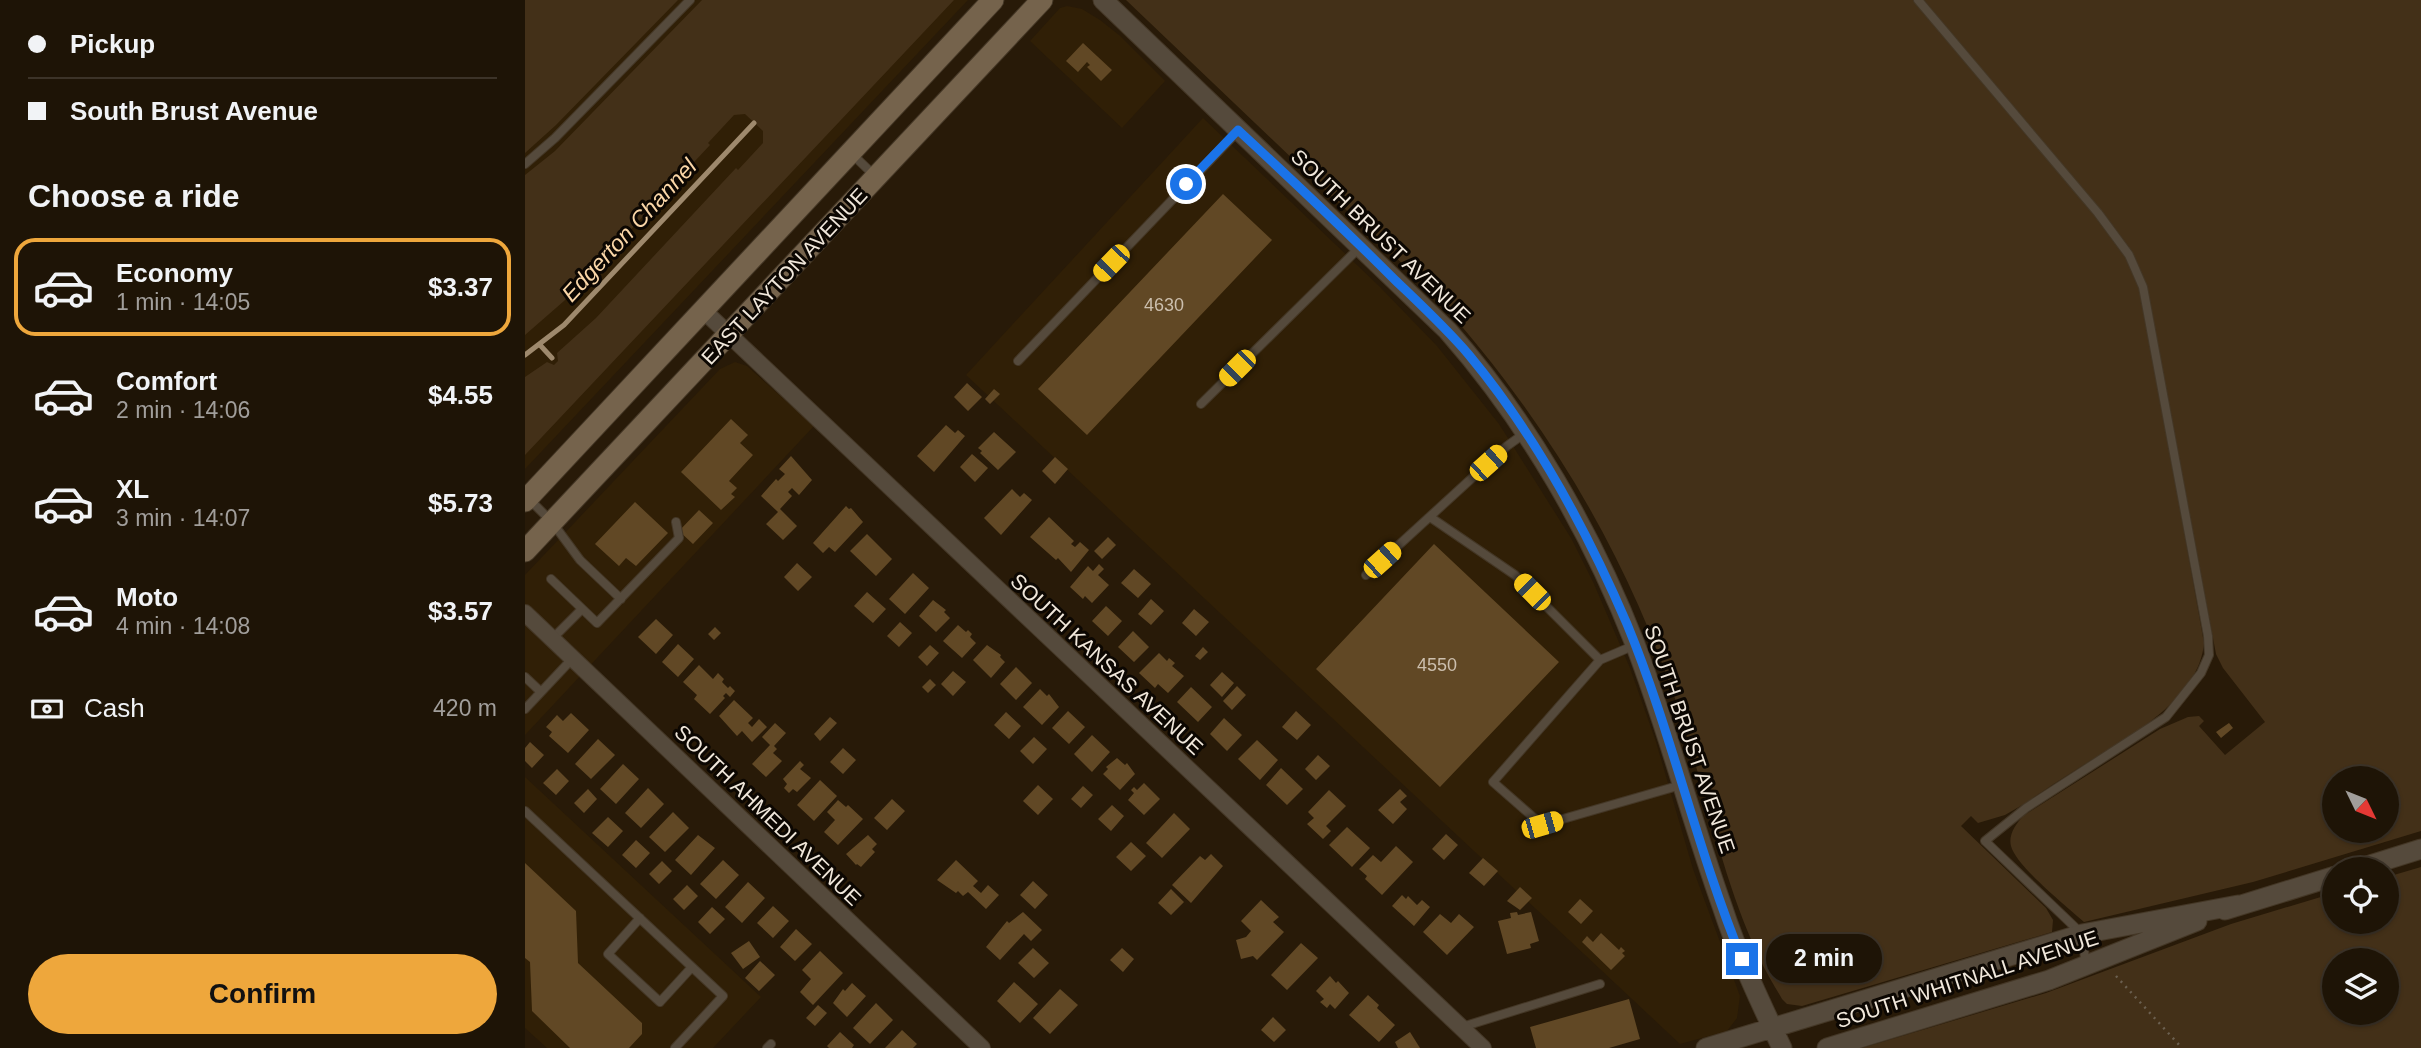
<!DOCTYPE html>
<meta charset="utf-8">
<style>
:root{--surface:#1e1406;--page:#2b2114;--text:#f1f3f6;--muted:#a19e9b;--line:#3c3328;--accent:#eea73c}
body{margin:0;font-family:Helvetica,sans-serif;background:var(--page);color:var(--text);height:100vh;display:flex;flex-direction:column;font-size:26px;white-space:nowrap}
*{box-sizing:border-box;margin:0}
p{font-size:23px;color:var(--muted)}
.icon{flex:none;width:38px;height:38px;fill:none;stroke:currentColor;stroke-width:2;stroke-linecap:round;stroke-linejoin:round}
.map{position:relative;flex:1;overflow:hidden}
.side{display:flex;flex-direction:column;background:var(--surface);width:525px}
.side>*{flex:none}
.top-card{display:grid;align-content:center;height:154px;padding:0 28px;background:var(--surface)}
.needle{width:46px;rotate:133deg}
.controls{position:absolute;left:1797px;top:766px;display:grid;gap:14px}
.controls a{display:grid;place-items:center;width:77px;height:77px;border-radius:50%;background:var(--surface);box-shadow:0 2px 5px #0004,0 0 0 2px var(--line);font-size:35px}
.end{position:absolute;width:32px;height:32px;margin:-16px;border:9px solid #1a73e8;background:#fff;box-shadow:0 0 0 4px #fff}
.from{border-radius:50%}
.bubble{position:absolute;height:49px;border-radius:24px;background:var(--surface);box-shadow:0 2px 5px #0004,0 0 0 2px var(--line);font-size:23px;font-weight:600;line-height:49px;text-align:center}
.car{position:absolute;width:21px;height:42px;margin:-21px -10px;border-radius:9px;box-shadow:0 0 5px 2px #0007;background:linear-gradient(#f5c518 24%,#345 0 40%,#f5c518 0 76%,#345 0 86%,#f5c518 0)}
.top-card b{display:flex;align-items:center;gap:24px;height:66px;font-size:26px}
.top-card b+b{border-top:2px solid var(--line)}
.top-card i{width:18px;height:18px;background:var(--text)}
ul{padding:0;list-style:none}
li{display:flex;align-items:center;gap:21px;height:98px;margin:0 14px 10px;padding:0 14px;border:4px solid transparent;border-radius:21px}
li div{flex:1}
li b{display:block;font-size:26px}
li em{font-style:normal;font-weight:600}
li.selected{border-color:var(--accent)}
li>.icon{width:63px;height:63px;stroke-width:1.5}
h2{padding:0 28px;font-size:32px;line-height:84px}
.pay{display:flex;align-items:center;gap:18px;height:77px;padding:0 28px;font-size:26px}
.pay p{margin-inline-start:auto}
.action{display:flex;gap:14px;margin-top:auto;padding:14px 28px}
.action a{flex:1;height:80px;border-radius:42px;background:var(--accent);color:#111;font-size:28px;font-weight:600;line-height:80px;text-align:center}
main{display:flex;flex:1;min-height:0}
.map>svg:first-child{display:block}
</style>
<main>
<section class="side">
<div class="top-card">
<b><i class="from"></i>Pickup</b>
<b><i></i>South Brust Avenue</b>
</div>
<h2>Choose a ride</h2>
<ul>
<li class="selected"><svg class="icon" aria-label="car" viewBox="0 0 24 24"><path d="M5 17H2v-5l4-1 3-4h7l3 4 3 1v5h-3M9 17h6M6 11h13"/><circle cx="7" cy="17" r="2"/><circle cx="17" cy="17" r="2"/></svg><div><b>Economy</b><p>1 min · 14:05</p></div><em>$3.37</em></li>
<li><svg class="icon" aria-label="car" viewBox="0 0 24 24"><path d="M5 17H2v-5l4-1 3-4h7l3 4 3 1v5h-3M9 17h6M6 11h13"/><circle cx="7" cy="17" r="2"/><circle cx="17" cy="17" r="2"/></svg><div><b>Comfort</b><p>2 min · 14:06</p></div><em>$4.55</em></li>
<li><svg class="icon" aria-label="car" viewBox="0 0 24 24"><path d="M5 17H2v-5l4-1 3-4h7l3 4 3 1v5h-3M9 17h6M6 11h13"/><circle cx="7" cy="17" r="2"/><circle cx="17" cy="17" r="2"/></svg><div><b>XL</b><p>3 min · 14:07</p></div><em>$5.73</em></li>
<li><svg class="icon" aria-label="car" viewBox="0 0 24 24"><path d="M5 17H2v-5l4-1 3-4h7l3 4 3 1v5h-3M9 17h6M6 11h13"/><circle cx="7" cy="17" r="2"/><circle cx="17" cy="17" r="2"/></svg><div><b>Moto</b><p>4 min · 14:08</p></div><em>$3.57</em></li>
</ul>
<div class="pay"><svg class="icon" aria-label="cash" viewBox="0 0 24 24"><path d="M3 7h18v10H3z"/><circle cx="12" cy="12" r="2"/></svg>Cash<p>420 m</p></div>
<div class="action"><a>Confirm</a></div>
</section>
<div class="map">
<svg width="1896" height="1048" viewBox="0 0 1896 1048">
<rect width="100%" height="100%" fill="#281a08"/>
<path fill="#301f06" d="M0,0H443L0,469Z
M542,6L557,9L575,20L594,35L640,81L597,128L505,41L535,8Z
M678,118L854,286L912,346L974,424L1046,538L1069,584L1105,668L1131,742L1168,869L1215,996L1212,1018L1202,1031L1155,1044L441,375Z
M210,362L222,366L289,426L0,735V575L195,369Z
M0,777L236,997L188,1048H22L0,1028Z"/>
<path fill="#433018" fill-rule="evenodd" d="M0,0H153L31,125L0,153Z
M177,0H429L0,455V377L22,362L29,365L33,361L32,353L71,318L211,168L213,170L238,143V131L220,114L209,115L183,143L185,145L39,301L0,335V175L30,151Z
M601,0H1389L1566,210L1599,254L1615,290L1622,325L1679,643C1674,703 1594,742 1549,771C1526,785 1504,802 1480,815L1453,823L1446,816L1436,826L1521,908L1528,920L1527,932L1277,1006L1262,1004L1257,999C1249,985 1240,971 1234,957C1197,879 1181,792 1154,710C1100,549 1019,416 905,290Z
M1399,0H1896V831L1728,882L1559,922C1542,907 1491,866 1486,846C1483,835 1491,824 1498,816L1635,729L1663,717L1674,716L1679,721L1674,726L1700,755L1740,722L1698,668L1691,654L1625,303L1619,279L1610,258L1597,238ZM1810,779H1862V831H1810Z
M1896,867V1048H1337L1521,993L1706,924L1809,893L1810,922H1862V877ZM1810,961H1862V1013H1810Z"/>
<g fill="none" stroke-linecap="round" stroke-linejoin="round">
<path stroke="#9e896d" stroke-width="5" d="M15,345L27,358
M0,355L39,325L229,123"/>
</g>
<path fill="#614825" d="M558,43L587,70L576,81L562,67L565,65L562,62L553,72L541,61Z
M698,194L747,240L562,435L513,389Z
M442,383L457,397L443,411L429,397Z
M469,389L475,394L465,404L460,399Z
M206,419L223,435L215,443L228,455L204,481L212,488L206,494L210,497L196,510L156,472Z
M421,425L430,433L433,430L440,436L409,472L392,456Z
M469,432L491,452L473,470L455,453L457,451L453,448Z
M447,454L463,468L450,482L435,467Z
M266,456L287,480L274,495L267,488L263,492L267,496L255,509L272,526L258,540L241,524L253,512L236,496L251,479L253,481L260,474L254,469Z
M530,457L543,469L530,484L517,471Z
M487,489L495,497L499,493L507,500L476,535L459,518Z
M110,502L143,533L111,566L101,558L94,566L70,544Z
M321,506L324,509L326,508L338,522L310,552L304,547L298,553L288,543Z
M174,510L188,523L168,544L154,531Z
M524,517L549,541L546,544L550,547L555,542L564,550L546,572L533,558L531,560L505,537Z
M342,534L367,559L351,576L325,551Z
M583,537L591,545L577,559L569,551Z
M909,544L1034,662L915,787L791,669Z
M272,563L287,577L273,591L259,577Z
M574,564L579,569L573,575L584,585L567,603L560,596L558,599L545,587L563,566L568,571Z
M609,569L626,584L613,598L596,583Z
M388,573L404,588L380,614L364,599Z
M342,592L361,609L348,623L329,606Z
M626,599L639,611L626,625L613,614Z
M408,600L421,610L419,612L425,618L411,632L394,616Z
M581,606L597,621L583,636L567,621Z
M669,609L684,622L671,636L657,623Z
M131,619L148,635L131,654L113,637Z
M375,622L387,633L374,647L362,636Z
M433,625L441,632L443,630L447,634L445,637L451,643L437,658L418,641Z
M190,627L196,633L189,640L183,634Z
M608,631L624,647L609,662L593,647Z
M153,644L169,659L153,677L137,662Z
M405,645L414,653L402,666L393,657Z
M462,645L476,655L475,657L480,662L466,678L448,660Z
M678,647L683,652L675,660L670,656Z
M634,653L642,661L644,658L650,663L647,666L659,676L643,693L633,684L630,688L614,673Z
M174,665L188,679L193,673L199,679L197,682L203,688L205,686L210,691L205,697L201,693L198,696L200,698L185,714L169,699L172,695L158,682Z
M491,667L507,683L491,700L475,684Z
M428,671L441,682L428,696L416,684Z
M697,672L709,683L697,697L685,685Z
M405,679L411,685L403,693L397,687Z
M712,686L721,695L707,710L698,701Z
M666,687L687,707L673,722L652,702Z
M515,689L522,696L524,694L534,707L517,725L498,707Z
M209,700L228,718L223,723L227,727L234,719L242,727L227,742L217,731L212,736L194,716Z
M543,711L560,727L544,744L527,728Z
M771,711L786,725L772,740L757,727Z
M481,712L496,726L484,739L469,725Z
M46,713L64,730L43,753L24,736L27,732L21,727L32,715L38,721Z
M305,717L312,723L295,741L289,734Z
M699,718L717,735L702,751L685,734Z
M250,723L261,733L249,746L252,749L248,753L257,761L241,777L227,764L245,745L237,737Z
M1704,723L1708,728L1696,738L1691,732Z
M567,735L585,752L567,772L549,754Z
M509,737L522,749L508,764L495,751Z
M73,739L90,755L66,779L50,764Z
M732,740L753,760L735,780L713,759Z
M5,742L19,755L7,768L0,761V748Z
M318,748L331,760L318,774L305,762Z
M793,755L805,766L791,780L780,769Z
M592,758L600,765L602,763L610,774L595,790L578,774L583,769L581,767Z
M275,761L279,765L275,769L286,778L272,792L268,789L264,793L259,788L262,784L258,779Z
M98,764L114,779L91,804L75,789Z
M756,768L778,789L762,805L741,785Z
M32,769L44,781L31,795L18,783Z
M295,780L312,796L289,821L272,805Z
M619,783L635,799L619,815L603,800L609,793L606,790L609,787L612,790Z
M513,785L528,799L513,815L498,801Z
M558,786L568,795L556,808L546,799Z
M123,788L139,804L116,828L100,813Z
M63,789L72,799L59,813L49,803Z
M875,789L882,796L875,802L882,809L868,824L853,810Z
M804,790L821,806L801,826L806,831L798,839L782,824L789,818L783,812Z
M367,799L380,811L362,830L349,818Z
M313,800L321,807L323,805L338,819L313,845L299,832L310,820L302,812Z
M587,805L599,816L586,831L573,819Z
M148,812L164,828L140,852L124,837Z
M649,813L665,829L637,858L621,843Z
M83,817L98,831L83,847L67,833Z
M822,827L845,848L827,867L804,845Z
M921,834L933,845L919,860L907,849Z
M173,835L190,848L166,875L150,860Z
M343,835L352,844L347,849L350,852L336,867L332,864L331,865L321,854Z
M111,840L125,853L111,868L97,855Z
M606,842L621,856L606,871L591,857Z
M871,846L888,862L857,895L840,879L842,876L834,869L848,855L856,862Z
M686,854L698,866L666,903L647,885L675,856L680,860Z
M958,858L973,871L959,886L944,873Z
M198,860L214,875L191,899L175,884Z
M431,860L453,881L448,886L456,893L463,885L474,895L461,909L443,892L438,896L433,891L431,893L412,880Z
M137,861L147,871L134,884L124,874Z
M0,863L51,911L53,963L117,1023V1034L104,1048H45L7,1011L5,962L0,958Z
M508,881L523,895L510,909L495,895Z
M223,882L240,898L217,923L200,907Z
M162,885L173,896L159,910L148,899Z
M995,887L1007,898L995,910L982,901Z
M646,889L659,902L646,915L633,903Z
M877,895L881,899L883,896L892,905L897,900L905,907L889,926L867,906Z
M1055,899L1068,911L1056,924L1043,912Z
M736,900L754,917L748,922L759,932L732,960L728,956L716,959L711,940L721,937L726,931L716,921Z
M248,906L264,921L248,938L232,923Z
M187,907L200,919L185,934L173,922Z
M498,912L517,930L506,941L499,934L475,960L461,947L482,921L484,923Z
M992,912L993,915L1006,912L1014,941L1005,944L1006,948L982,954L973,921L986,918L985,913Z
M915,914L926,923L934,914L949,927L922,955L898,932Z
M271,929L287,944L270,961L255,947Z
M1076,933L1094,950L1096,947L1100,951L1097,953L1100,956L1086,970L1057,942L1062,936L1068,942Z
M224,941L235,957L218,969L206,953Z
M776,943L793,958L762,990L746,975Z
M508,948L524,963L509,978L493,963Z
M597,948L609,959L598,972L585,960Z
M295,951L318,973L288,1005L275,992L286,979L277,970Z
M235,961L250,975L234,991L220,978Z
M805,976L811,983L813,981L824,993L810,1009L805,1004L802,1008L795,1002L799,999L791,991Z
M489,982L513,1004L495,1023L472,1001Z
M327,983L341,996L322,1017L308,1003L318,989L320,991Z
M535,989L553,1005L525,1034L508,1018Z
M843,995L854,1005L852,1008L870,1025L854,1042L824,1015Z
M1104,999L1115,1039L1084,1048H1011L1005,1027Z
M351,1003L368,1020L345,1044L328,1028Z
M293,1005L302,1013L290,1026L281,1018Z
M748,1017L761,1030L749,1042L736,1030Z
M377,1030L392,1044L388,1048H360Z
M315,1032L329,1045L327,1048H304L302,1046Z
M885,1032L895,1048H873L870,1042Z"/>
<g fill="none" stroke-linecap="round" stroke-linejoin="round">
<g stroke="#443726" stroke-width="10">
<path id="service" d="M1393,0L1573,213L1604,255L1618,287L1683,636L1684,655L1676,673L1641,717L1501,808L1460,841L1557,934L1561,966
M327,154L351,177
M0,164L30,138L165,0
M493,361L714,130
M676,404L834,248
M5,500L27,522L55,560L96,599
M905,517L990,575L1075,660
M841,575L982,446L1000,433
M26,579L72,623L154,538L151,522
M27,639L57,609
M1110,645L1075,660L968,782L1017,825L1156,785
M0,677L16,692
M0,709L47,659
M0,811L198,996L150,1048
M115,918L83,954L135,1002L167,967
M937,1027L1075,984
M242,1048L246,1044"/>
</g>
<g stroke="#443726" stroke-width="18">
<path id="minor" d="M178,310L958,1048
M0,613L457,1048"/>
</g>
<g stroke="#443726" stroke-width="21">
<path id="tertiary" d="M578,0L923,331C1003,422 1066,532 1110,644C1143,730 1166,819 1197,906C1213,955 1235,1002 1257,1048
M1829,870L1896,849
M1700,910L1810,876
M1181,1048L1557,934L1713,905
M1302,1048L1524,980L1672,921"/>
</g>
<g stroke="#443726" stroke-width="23">
<path id="secondary" d="M0,501L468,0
M0,551L517,0"/>
</g>
<path stroke="#6b5f4f" stroke-width="2.5" stroke-dasharray="2 5" stroke-linecap="butt" d="M1591,976L1657,1048"/>
<use href="#service" stroke="#554a3c" stroke-width="8"/>
<use href="#minor" stroke="#554a3c" stroke-width="16"/>
<use href="#tertiary" stroke="#554a3c" stroke-width="19"/>
<use href="#secondary" stroke="#75634c" stroke-width="21"/>
</g>
<g fill="none" stroke-linecap="round" stroke-linejoin="round">
<path stroke="#1a73e8" stroke-width="9" d="M661,184L713,130C766,179 819,229 870,280C895,304 921,328 944,355C1009,433 1062,531 1102,624C1147,733 1172,850 1217,959"/>
</g>
<g text-anchor="middle" dominant-baseline="central" stroke-width="6" stroke-linejoin="round" paint-order="stroke">
<g font-size="18" fill="#ccbfae">
<text x="639" y="305">4630</text>
<text x="912" y="665">4550</text>
</g>
<g font-size="21" fill="#f0e7db" stroke="#0c0702">
<text transform="translate(856 236) rotate(44)">SOUTH BRUST AVENUE</text>
<text transform="translate(259 276) rotate(-47)">EAST LAYTON AVENUE</text>
<text transform="translate(582 664) rotate(43)">SOUTH KANSAS AVENUE</text>
<text transform="translate(1165 739) rotate(71)">SOUTH BRUST AVENUE</text>
<text transform="translate(243 815) rotate(44)">SOUTH AHMEDI AVENUE</text>
<text transform="translate(1442 979) rotate(-18)">SOUTH WHITNALL AVENUE</text>
</g>
<g font-size="23" font-style="italic" fill="#fad6a7" stroke="#0c0702">
<text transform="translate(104 230) rotate(-47)">Edgerton Channel</text>
</g>
</g>
</svg>
<div class="controls">
<a><svg class="needle" viewBox="-14 -14 28 28"><path d="M0-13l5 13h-10z" fill="#e53935"/><path d="M0 13l5-13h-10z" fill="#a19e9b"/></svg></a>
<a><svg class="icon" aria-label="locate" viewBox="0 0 24 24"><circle cx="12" cy="12" r="6"/><path d="M12 2v4M12 18v4M2 12h4M18 12h4"/></svg></a>
<a><svg class="icon" aria-label="layers" viewBox="0 0 24 24"><path d="M12 4l9 5-9 5-9-5zM3 14l9 5 9-5"/></svg></a>
</div>
<i class="end from" style="left:661px;top:184px"></i>
<i class="end" style="left:1217px;top:959px"></i>
<div class="bubble" style="left:1241px;top:934px;width:116px">2 min</div>
<i class="car" style="left:586px;top:263px;rotate:224deg"></i>
<i class="car" style="left:712px;top:368px;rotate:225deg"></i>
<i class="car" style="left:963px;top:463px;rotate:48deg"></i>
<i class="car" style="left:857px;top:560px;rotate:48deg"></i>
<i class="car" style="left:1007px;top:592px;rotate:315deg"></i>
<i class="car" style="left:1017px;top:825px;rotate:74deg"></i>
</div>
</main>
